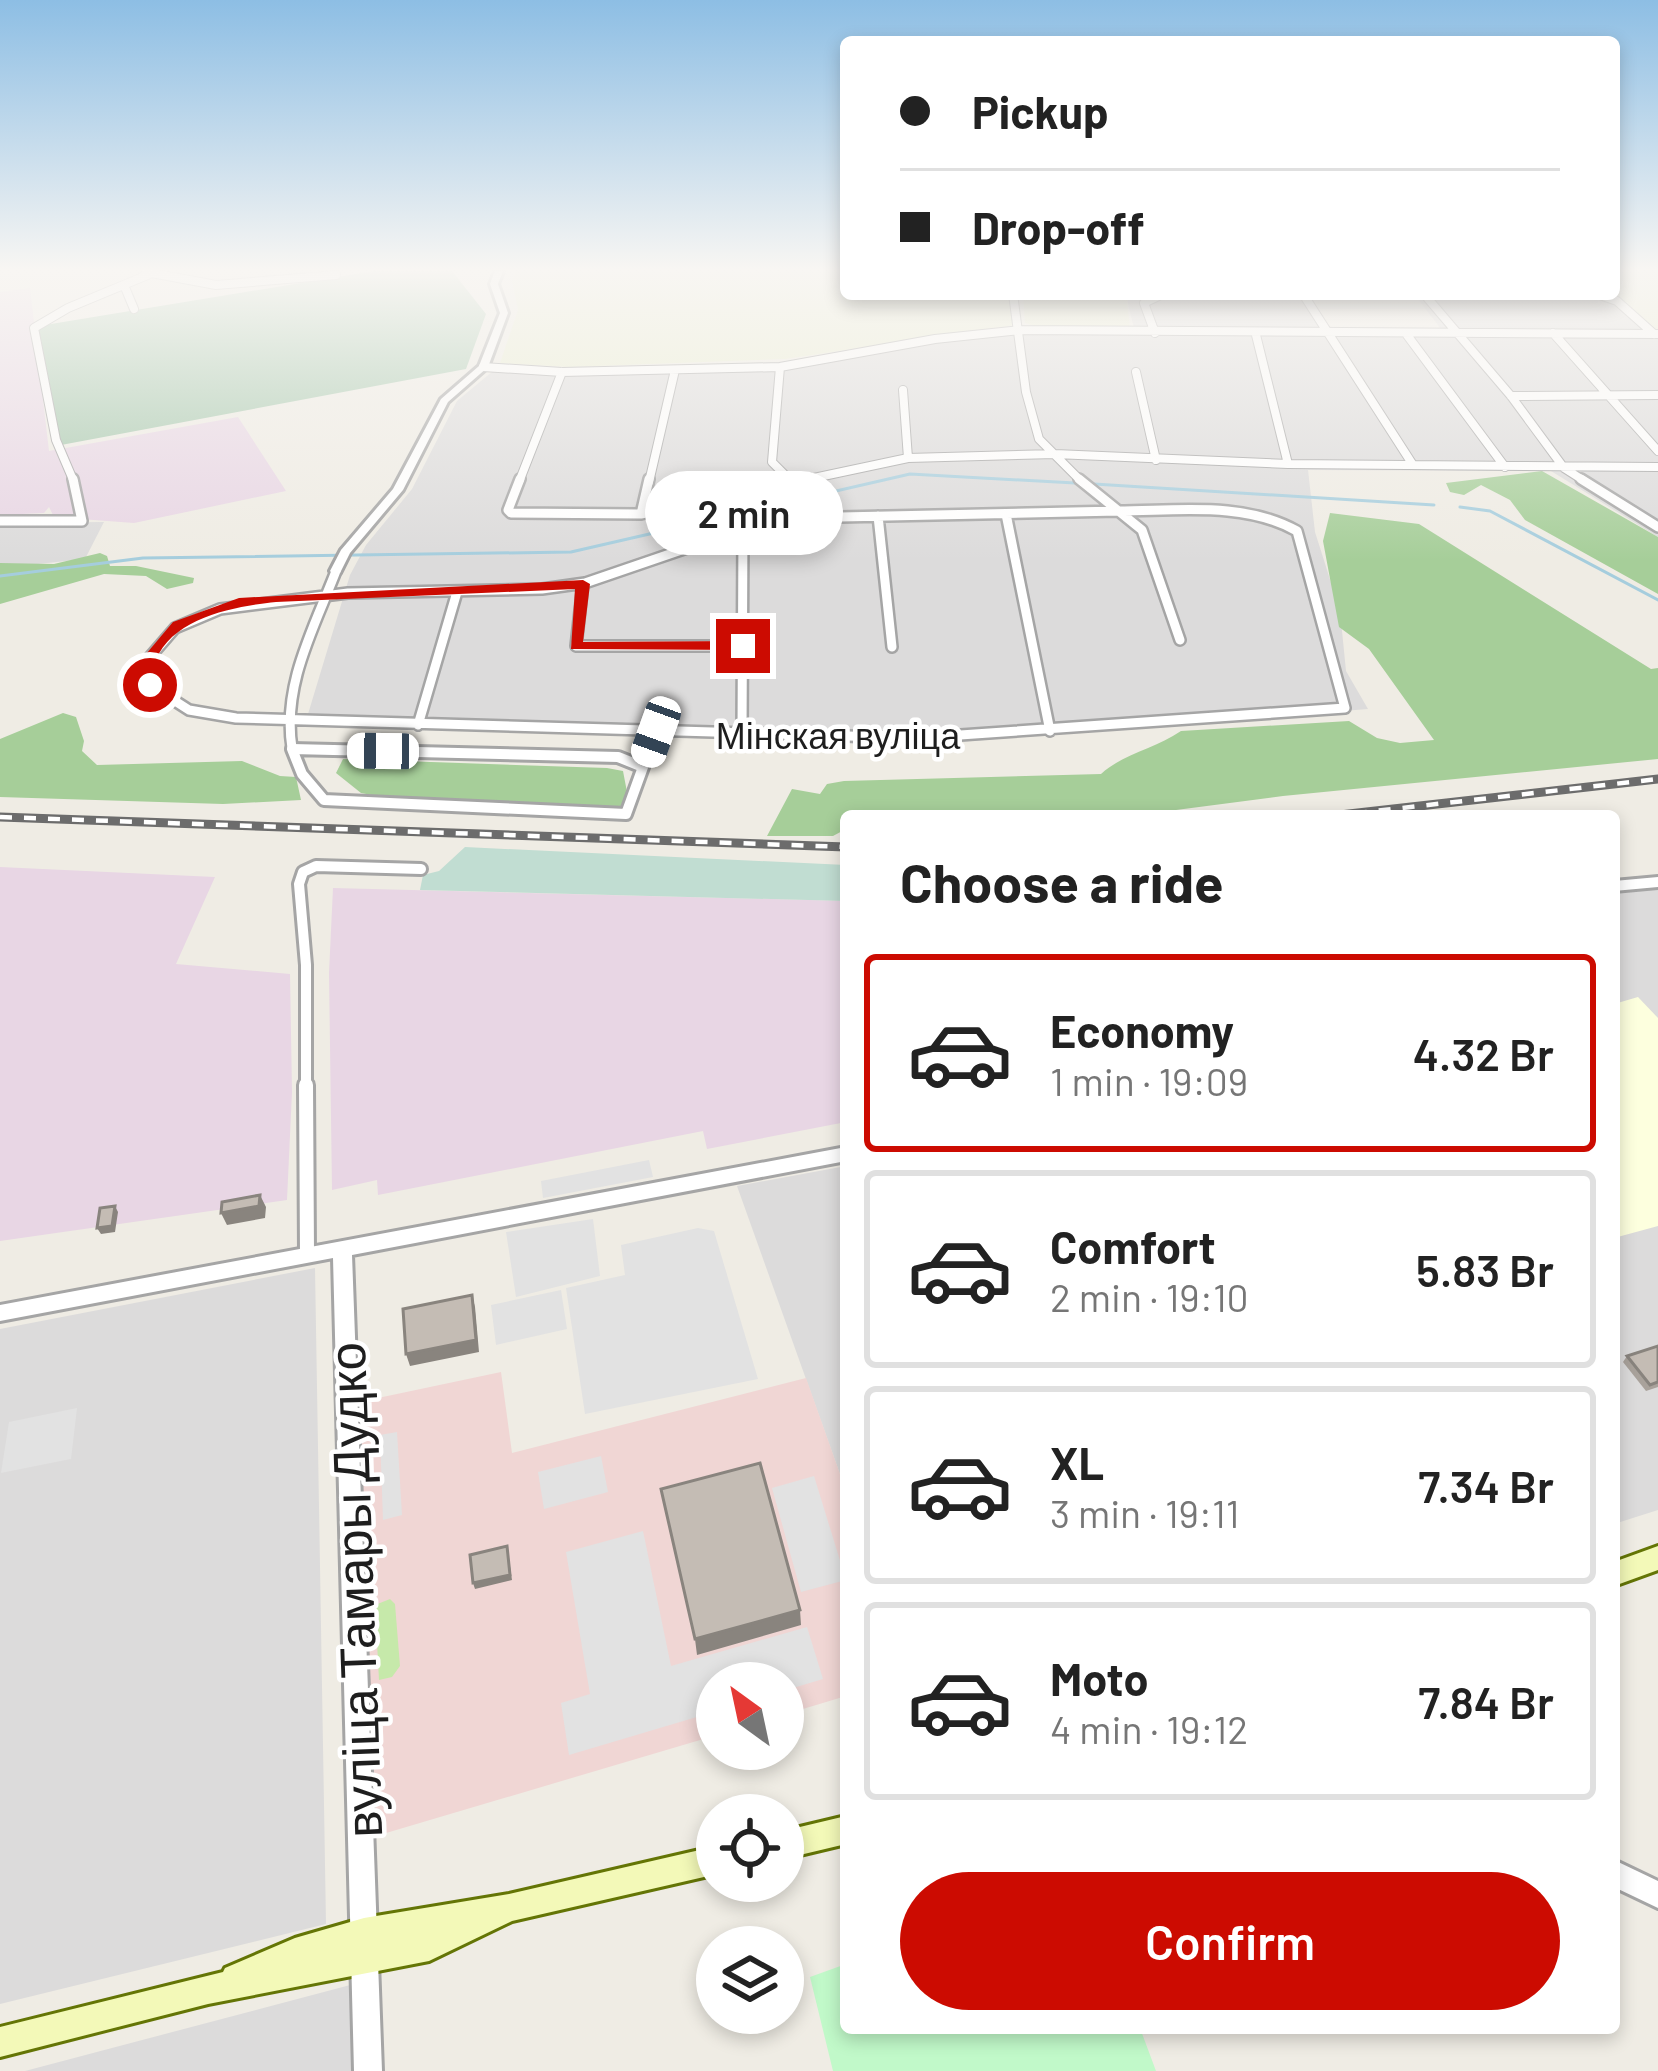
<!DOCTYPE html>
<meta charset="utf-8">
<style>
:root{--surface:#fff;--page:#f2f2f2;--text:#222;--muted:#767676;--line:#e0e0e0;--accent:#cc0b01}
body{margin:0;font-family:Barlow,sans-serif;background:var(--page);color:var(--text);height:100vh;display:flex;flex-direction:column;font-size:45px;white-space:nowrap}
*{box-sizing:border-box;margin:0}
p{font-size:39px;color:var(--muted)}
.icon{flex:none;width:66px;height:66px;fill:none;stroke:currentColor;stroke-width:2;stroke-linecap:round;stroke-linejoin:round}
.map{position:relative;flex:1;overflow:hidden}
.drawer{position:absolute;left:840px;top:810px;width:780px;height:1224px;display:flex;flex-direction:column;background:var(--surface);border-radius:12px;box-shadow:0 6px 18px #0003}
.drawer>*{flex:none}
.hud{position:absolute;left:840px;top:36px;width:780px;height:264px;border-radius:12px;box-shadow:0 6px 18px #0003;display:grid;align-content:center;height:264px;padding:0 60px;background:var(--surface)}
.needle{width:78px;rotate:327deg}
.fabs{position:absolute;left:696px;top:1662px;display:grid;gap:24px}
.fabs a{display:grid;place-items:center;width:108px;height:108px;border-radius:50%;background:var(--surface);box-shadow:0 6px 18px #0003;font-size:60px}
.end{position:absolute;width:54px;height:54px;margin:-27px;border:15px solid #cc0b01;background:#fff;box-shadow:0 0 0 6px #fff}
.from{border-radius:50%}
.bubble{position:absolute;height:84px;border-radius:42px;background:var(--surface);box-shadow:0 6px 18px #0003;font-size:39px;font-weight:600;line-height:84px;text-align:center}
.car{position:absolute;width:36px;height:72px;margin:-36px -18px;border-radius:15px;box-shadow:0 0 9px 3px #0007;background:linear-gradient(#fff 24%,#345 0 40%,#fff 0 76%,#345 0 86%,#fff 0)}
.hud b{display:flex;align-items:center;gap:42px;height:114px;font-size:45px}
.hud b+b{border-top:3px solid var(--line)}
.hud i{width:30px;height:30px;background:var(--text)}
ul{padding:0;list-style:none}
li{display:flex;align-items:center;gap:36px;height:198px;margin:0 24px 18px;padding:0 36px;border:6px solid var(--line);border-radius:12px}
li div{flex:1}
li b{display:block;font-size:45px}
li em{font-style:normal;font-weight:600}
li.selected{border-color:var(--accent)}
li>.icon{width:108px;height:108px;stroke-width:1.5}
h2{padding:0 60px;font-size:54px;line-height:144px}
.button{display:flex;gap:24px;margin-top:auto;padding:24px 60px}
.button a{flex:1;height:138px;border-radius:72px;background:var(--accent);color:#fff;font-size:48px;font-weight:600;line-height:138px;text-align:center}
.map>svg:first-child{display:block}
</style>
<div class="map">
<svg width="1658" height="2071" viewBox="0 0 1658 2071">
<rect width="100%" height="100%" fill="#efece4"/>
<path fill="#dcdbdb" d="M1140,294H1309L1330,330L1441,329L1414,294H1612L1658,328V537L1551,471L1308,470L1315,532L1340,611L1346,671L1368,709L911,746L305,724L350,575L366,545L412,489L457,401L499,366L569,369L786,362L1016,327L1134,328L1127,300Z
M104,522L85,559L0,568V523Z
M1658,886V1510L1614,1524V892Z
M846,1166V1491L737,1186Z
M315,1268L326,1924L0,2004V1329Z
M354,1984V2071H25Z"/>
<path fill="#f0d6d4" d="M501,1372L512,1453L806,1378L846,1491V1696L783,1715V1683H717V1735L376,1836L359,1402Z"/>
<path fill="#e8d6e4" d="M30,288L49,451L238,417L286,491L134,523L54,517L49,507L44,513L0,515V292Z
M0,867L215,877L176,964L290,974L292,1092L287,1200L0,1241Z
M333,888L846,901V1122L707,1149L703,1131L378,1195L377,1180L332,1190L329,973Z"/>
<path fill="#fdffde" d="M1638,997L1658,1018V1226L1614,1238V1004Z"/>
<path fill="#eaeed0" d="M516,271H846V294H1008L1015,325L785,359L569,367L500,363L518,310L512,281Z
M1614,271H1658V331L1611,294Z
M1023,294H1140L1127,301L1130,328L1035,326L1025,323Z"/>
<path fill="#c6e9aa" d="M390,1599L395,1604L400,1666L392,1677L379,1680L375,1605Z"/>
<path fill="#a6ce99" d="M1542,471L1658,537V594L1525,520L1510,500L1481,485L1464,495L1450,492L1446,483Z
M1330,513L1419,524L1651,669L1658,668V759L1283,796L1130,816H846V829L833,836H767L792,789L820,794L827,784L844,781L1101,774C1124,753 1155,749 1181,731L1349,721L1377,738L1400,743L1434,740L1369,649L1339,627L1323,541Z
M100,553L107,556L110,566H136L194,578L193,583L167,589L146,576L104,574L0,604V563L54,564Z
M63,713L76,717L84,741L82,751L97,765L242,761L280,776L296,777L301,800L223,804L0,797V739Z
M343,759L607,768L623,771L627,792L620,808L612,812L382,797L361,793L336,773Z"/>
<path fill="#c1ddd2" d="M465,847L846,865V901L420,890L423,875L439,871Z"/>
<path fill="#a6c8ad" d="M374,271H452L486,314L466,369L61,445L39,330L45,325Z"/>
<path fill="#c1f9c9" d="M846,1964V2028H1140L1156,2071H833L810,1977Z"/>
<path fill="#e2e2e2" d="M649,1160L653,1177L543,1198L541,1181Z
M593,1219L600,1276L516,1297L506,1232Z
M698,1228L714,1231L758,1379L585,1414L566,1288L625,1275L621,1245Z
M561,1290L567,1329L496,1345L491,1305Z
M77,1408L71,1459L1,1473L9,1422Z
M397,1432L402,1515L383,1520L380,1435Z
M601,1456L608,1492L544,1509L538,1472Z
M814,1476L846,1580L801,1592L772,1488Z
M643,1531L671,1666L807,1627L823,1679L783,1691V1683H717V1711L569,1755L561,1703L590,1694L566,1552Z"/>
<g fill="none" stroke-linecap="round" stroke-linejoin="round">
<path stroke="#a5cddd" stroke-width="3" d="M1094,484L1434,505
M1460,507L1490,511L1658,600
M0,576L143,558L571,552L910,474L1075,483"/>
<g stroke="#a5a5a5" stroke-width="10">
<path id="minor-far3" d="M146,272L216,285L336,275
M124,285L134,309
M1013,294L1026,392L1039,439L1082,482
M1303,294L1413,465
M1424,294L1511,396L1564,468L1586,482
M1597,294L1617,301L1654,334
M1155,333L1144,303L1163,294
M1553,333L1658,451
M1256,335L1288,464
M1407,335L1505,467
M483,367L562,372L780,367L935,339L1021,330L1658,334
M780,367L772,462L789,479
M1136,372L1156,460
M903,390L908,458
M1511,396L1658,395
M74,482L56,440L34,328L68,308L150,274
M519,482L562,372
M649,482L675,370
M795,482L908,458L1055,454L1288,464L1658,467"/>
</g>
<g stroke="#a5a5a5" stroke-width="14">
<path id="minor-far2" d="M520,479L508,510L511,513L641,514L809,479
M1079,479L1142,530L1180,640
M1581,479L1658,527
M1118,511C1176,511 1244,501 1297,531L1345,708L917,738L236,718L189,710L150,685L149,658L175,628L220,609L348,593L542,589L585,583L740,530L793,518Z
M641,514L649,479
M1006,514L1050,731
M878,516L892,647
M0,521H82L73,479
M583,584L576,646H743
M418,725L457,592
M742,733L743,527
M292,748C282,685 314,628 336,571
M650,748L656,732"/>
</g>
<g stroke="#a5a5a5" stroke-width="16">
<path id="minor-far1" d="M292,749L618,757L643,767L626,814L324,800L302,774Z
M643,767L651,745
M306,1088V965L299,884L303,872L316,866L421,869"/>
</g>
<g stroke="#a5a5a5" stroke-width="20">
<path id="minor" d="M306,1085L307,1253"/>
</g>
<g stroke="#a5a5a5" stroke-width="6">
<path id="tertiary" d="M495,271H503L498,284L508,313L488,367L448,402L403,490L350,553L340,573H332L330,571L341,550L393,489L441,399L479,366L500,313L490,284Z
M1658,877V887L1614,891V881Z
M846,1147V1161L352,1255L382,2071H354L333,1258L0,1321V1305Z
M1614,1860L1658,1881V1908L1614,1887Z"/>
</g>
<g stroke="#647505" stroke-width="6">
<path id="secondary" d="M1658,1546V1570L1614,1586V1562Z
M846,1816V1844L783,1859V1831Z
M717,1846V1874L512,1921L429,1961L208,2004L0,2057V2027L223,1972L225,1968L295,1938L364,1918L509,1894Z"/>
</g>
<use href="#minor-far3" stroke="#fff" stroke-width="8"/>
<use href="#minor-far2" stroke="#fff" stroke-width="9"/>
<use href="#minor-far1" stroke="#fff" stroke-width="10"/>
<use href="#minor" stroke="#fff" stroke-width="14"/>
<use href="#tertiary" fill="#fff" fill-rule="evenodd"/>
<use href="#secondary" fill="#f3f9b8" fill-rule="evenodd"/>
<g stroke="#6c6c6c" stroke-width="9">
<path id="rail" d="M1331,816L1658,779
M0,817L846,847"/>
</g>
<use href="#rail" stroke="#fff" stroke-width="4.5" stroke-dasharray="12" stroke-linecap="butt"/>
</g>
<path fill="#a9a29b" d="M1658,1346V1387L1646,1391L1623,1362L1627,1356Z"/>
<path fill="#89847e" d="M260,1195L266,1207L265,1218L227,1225L221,1213Z
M115,1206L118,1212L115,1232L101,1234L97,1228Z
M472,1295L475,1307L479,1352L410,1366L406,1354Z
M507,1546L512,1580L475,1589L473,1583Z
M800,1610L801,1625L697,1655L695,1639Z"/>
<path fill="#c4bcb4" stroke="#89847e" stroke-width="3" d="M260,1195L259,1206L221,1213L222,1202Z
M115,1206L112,1226L97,1228L100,1208Z
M472,1295L476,1340L406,1354L403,1309Z
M1658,1346V1382L1650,1385L1627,1356Z
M760,1463L800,1610L695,1639L661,1489Z
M507,1546L510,1575L473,1583L470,1555Z"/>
<linearGradient id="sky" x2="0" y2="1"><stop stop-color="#8dbee4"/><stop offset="0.48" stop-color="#f8f6f3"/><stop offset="1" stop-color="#f8f6f3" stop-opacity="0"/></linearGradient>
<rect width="1658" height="561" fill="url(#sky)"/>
<path fill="#cc0b01" d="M583,580L590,584L583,642L743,641L750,646L743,650L571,649L575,589L276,602C237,606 173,617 156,660C154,667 156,680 155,688L142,685L141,660L173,622L239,598Z"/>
<g text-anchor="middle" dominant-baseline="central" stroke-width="9" stroke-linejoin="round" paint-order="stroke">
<g font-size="36" fill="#1e1e1e" stroke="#fff">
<text x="838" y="734">Мінская вуліца</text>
</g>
<g font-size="51" fill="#1e1e1e" stroke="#fff">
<text transform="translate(353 1590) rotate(-92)">вуліца Тамары Дудко</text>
</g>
</g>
</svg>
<div class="fabs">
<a><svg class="needle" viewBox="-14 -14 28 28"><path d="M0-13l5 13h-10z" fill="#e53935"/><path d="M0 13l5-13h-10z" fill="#767676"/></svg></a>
<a><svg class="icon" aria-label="locate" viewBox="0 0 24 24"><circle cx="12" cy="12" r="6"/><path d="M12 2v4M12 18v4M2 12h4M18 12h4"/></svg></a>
<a><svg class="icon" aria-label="layers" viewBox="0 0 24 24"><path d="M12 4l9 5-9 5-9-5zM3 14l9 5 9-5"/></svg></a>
</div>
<i class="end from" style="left:150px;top:685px"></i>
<i class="end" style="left:743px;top:646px"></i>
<div class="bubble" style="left:645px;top:471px;width:198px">2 min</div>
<i class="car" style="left:656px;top:732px;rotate:200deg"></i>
<i class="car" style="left:383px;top:751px;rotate:271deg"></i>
<div class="hud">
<b><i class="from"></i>Pickup</b>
<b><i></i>Drop-off</b>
</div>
<section class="drawer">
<h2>Choose a ride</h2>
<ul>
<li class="selected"><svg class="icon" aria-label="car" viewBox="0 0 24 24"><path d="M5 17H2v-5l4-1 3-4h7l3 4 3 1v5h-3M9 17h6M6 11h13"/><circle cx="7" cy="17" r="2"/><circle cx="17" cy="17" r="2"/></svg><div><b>Economy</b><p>1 min · 19:09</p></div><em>4.32 Br</em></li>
<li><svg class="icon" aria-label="car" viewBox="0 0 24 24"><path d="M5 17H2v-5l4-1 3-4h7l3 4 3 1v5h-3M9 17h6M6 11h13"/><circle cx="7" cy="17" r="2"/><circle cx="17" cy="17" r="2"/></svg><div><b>Comfort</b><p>2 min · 19:10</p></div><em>5.83 Br</em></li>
<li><svg class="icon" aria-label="car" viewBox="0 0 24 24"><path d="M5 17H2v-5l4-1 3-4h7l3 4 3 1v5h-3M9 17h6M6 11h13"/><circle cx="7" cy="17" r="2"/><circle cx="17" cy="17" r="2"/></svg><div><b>XL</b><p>3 min · 19:11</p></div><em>7.34 Br</em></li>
<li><svg class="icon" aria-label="car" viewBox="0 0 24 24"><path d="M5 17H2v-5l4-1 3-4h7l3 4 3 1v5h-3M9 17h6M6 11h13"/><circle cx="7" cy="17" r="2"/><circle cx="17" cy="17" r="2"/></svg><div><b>Moto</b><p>4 min · 19:12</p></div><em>7.84 Br</em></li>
</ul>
<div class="button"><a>Confirm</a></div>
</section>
</div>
